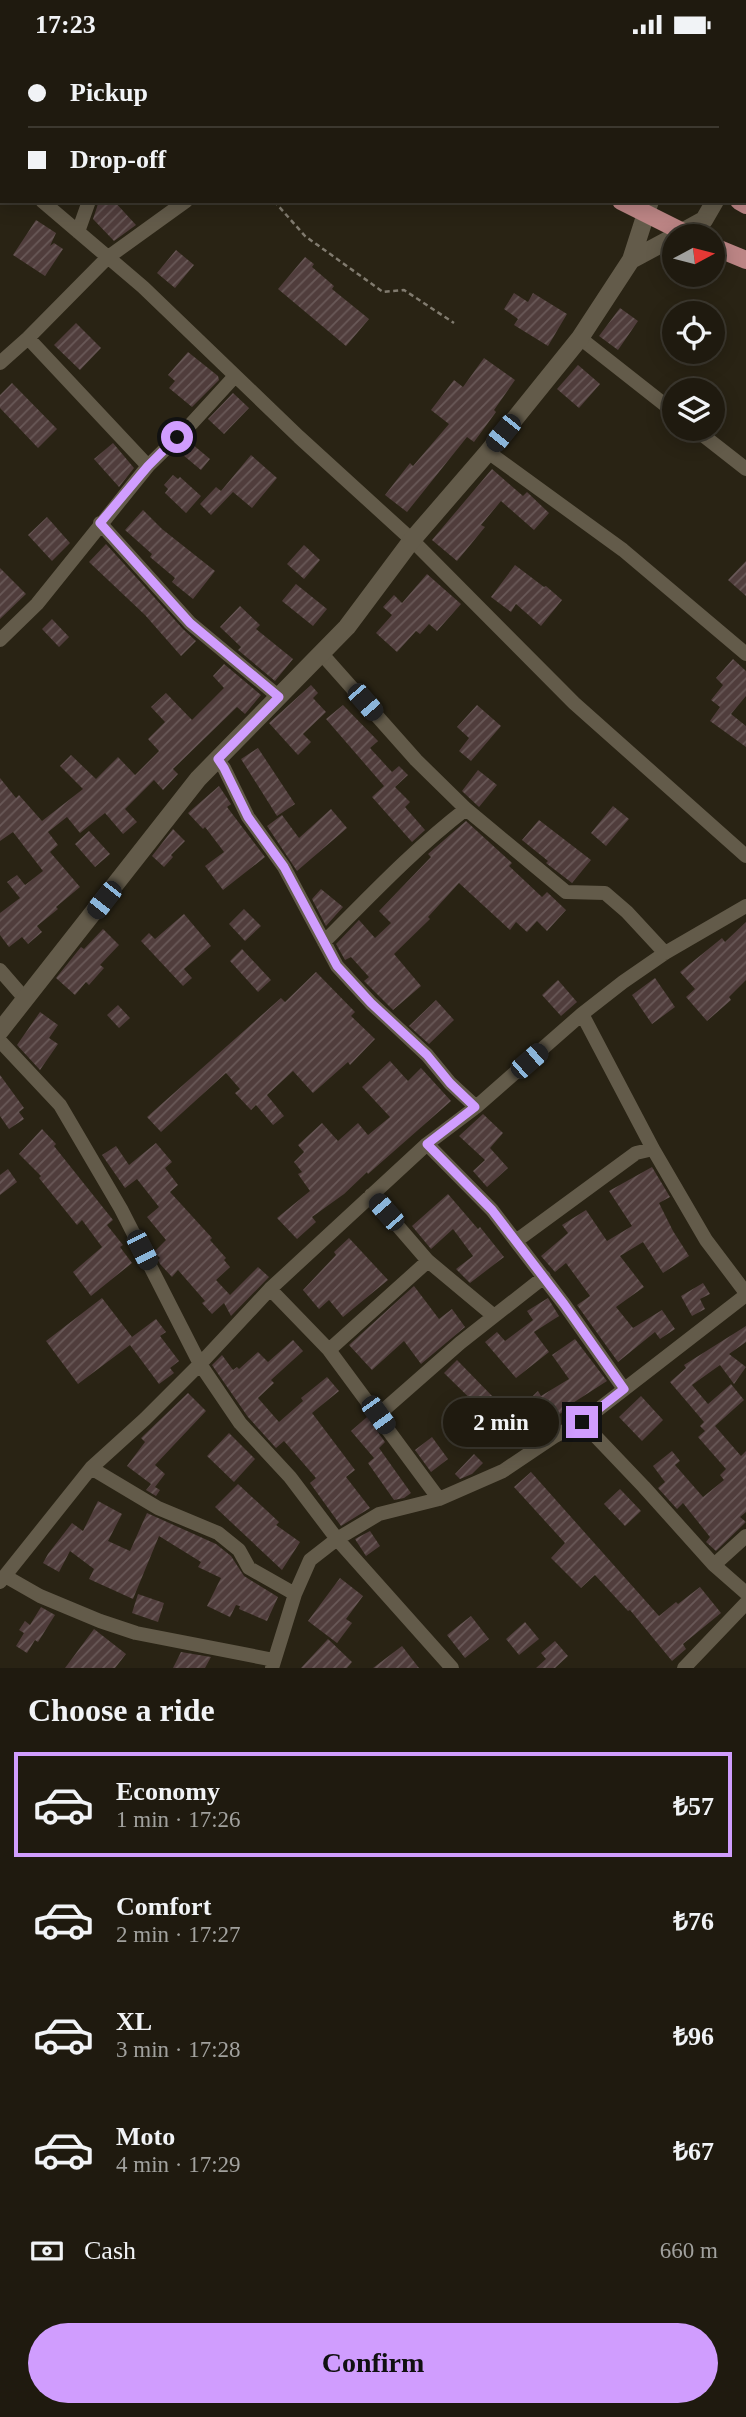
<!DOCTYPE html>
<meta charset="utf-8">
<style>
:root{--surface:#1f1a0f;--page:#272318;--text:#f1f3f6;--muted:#a1a19e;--line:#3c382f;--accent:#d09dfe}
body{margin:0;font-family:"Times New Roman",serif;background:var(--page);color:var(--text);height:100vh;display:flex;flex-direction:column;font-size:26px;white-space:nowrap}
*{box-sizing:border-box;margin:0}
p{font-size:23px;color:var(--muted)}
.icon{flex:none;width:38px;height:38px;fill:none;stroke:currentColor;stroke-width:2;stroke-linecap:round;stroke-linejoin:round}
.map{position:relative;height:1619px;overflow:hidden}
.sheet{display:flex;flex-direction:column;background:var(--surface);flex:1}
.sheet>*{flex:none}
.guide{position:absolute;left:0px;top:0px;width:747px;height:154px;box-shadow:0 4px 18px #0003,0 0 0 2px var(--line);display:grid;align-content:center;height:154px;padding:0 28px;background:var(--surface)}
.needle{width:46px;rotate:83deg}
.tools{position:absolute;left:662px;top:175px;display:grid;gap:14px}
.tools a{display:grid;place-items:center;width:63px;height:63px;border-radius:50%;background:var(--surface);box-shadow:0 4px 18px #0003,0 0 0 2px var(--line);font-size:35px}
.end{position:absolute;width:32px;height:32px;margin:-16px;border:9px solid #d09dfe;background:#111;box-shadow:0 0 0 4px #111}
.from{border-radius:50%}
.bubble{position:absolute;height:49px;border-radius:24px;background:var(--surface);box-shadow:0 4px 18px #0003,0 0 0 2px var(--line);font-size:23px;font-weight:600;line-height:49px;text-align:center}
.car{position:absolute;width:21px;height:42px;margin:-21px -10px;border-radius:9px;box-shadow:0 0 5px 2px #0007;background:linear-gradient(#222 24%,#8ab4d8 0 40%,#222 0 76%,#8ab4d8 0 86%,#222 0)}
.guide b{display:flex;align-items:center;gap:24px;height:66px;font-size:26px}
.guide b+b{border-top:2px solid var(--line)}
.guide i{width:18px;height:18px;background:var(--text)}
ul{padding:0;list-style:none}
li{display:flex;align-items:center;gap:21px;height:105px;margin:0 14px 10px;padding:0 14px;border:4px solid transparent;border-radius:0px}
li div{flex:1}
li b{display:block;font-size:26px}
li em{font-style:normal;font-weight:600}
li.current{border-color:var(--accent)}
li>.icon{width:63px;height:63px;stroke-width:1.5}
h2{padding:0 28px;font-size:32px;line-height:84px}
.pay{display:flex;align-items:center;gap:18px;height:77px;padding:0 28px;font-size:26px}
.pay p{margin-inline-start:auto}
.cta{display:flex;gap:14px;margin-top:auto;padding:14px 28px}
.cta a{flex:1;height:80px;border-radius:42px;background:var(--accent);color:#111;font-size:28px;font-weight:600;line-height:80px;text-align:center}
.status{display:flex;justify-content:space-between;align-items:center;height:49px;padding:0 35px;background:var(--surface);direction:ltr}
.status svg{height:19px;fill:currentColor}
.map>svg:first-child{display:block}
</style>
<div class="status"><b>17:23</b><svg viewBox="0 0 49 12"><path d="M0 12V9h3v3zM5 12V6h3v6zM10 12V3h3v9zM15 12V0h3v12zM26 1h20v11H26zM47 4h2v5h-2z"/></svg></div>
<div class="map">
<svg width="746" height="1619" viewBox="0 0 746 1619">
<defs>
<pattern id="building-hatch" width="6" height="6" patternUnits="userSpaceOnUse" patternTransform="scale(1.75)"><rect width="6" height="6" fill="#503d3c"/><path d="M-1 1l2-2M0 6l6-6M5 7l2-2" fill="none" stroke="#695958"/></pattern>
</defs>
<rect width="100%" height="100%" fill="#292314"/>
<path fill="url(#building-hatch)" d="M99,152H114L136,176L114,192L93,170Z
M36,171L56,184L50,197L54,194L63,200L45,227L13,206Z
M176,201L194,216L175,239L157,224Z
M305,208L314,215L312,218L334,237L332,240L369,270L346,297L278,240Z
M514,244L528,253L533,244L567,265L548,297L514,276L518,270L504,260Z
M620,259L638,272L618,301L599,287Z
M76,274L101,299L80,321L54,296Z
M188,303L218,327L219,331L192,358L169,339L175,332L168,326Z
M484,309L515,331L494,361L496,363L474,393L467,388L407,463L385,446L410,414L413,417L449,375L431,361L454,331L463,338Z
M578,316L600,335L579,359L557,340Z
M12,334L57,380L38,399L0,359V346Z
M233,344L249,359L224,385L208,370Z
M113,394L134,419L119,438L94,410Z
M192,395L210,410L201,421L183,406Z
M251,406L277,429L252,459L233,443L211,466L200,455L216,438L221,442Z
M492,420L523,447L527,443L549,464L534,481L501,452L481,476L485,478L457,512L432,491Z
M173,426L178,430L180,428L201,447L186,464L165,444L168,440L164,436Z
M143,461L162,480L215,522L193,550L172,533L175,529L150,508L152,505L125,481Z
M47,468L70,494L52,512L28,486Z
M106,495L183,580L196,592L181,607L145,566L89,513Z
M304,496L320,511L304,530L287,515Z
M746,512V547L728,531Z
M515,516L544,538L546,537L562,551L541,577L516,555L511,563L491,548Z
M0,519L26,545L0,570Z
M427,525L461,555L437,582L429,575L420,585L416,582L397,603L376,584L392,566L383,558L394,546L402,554Z
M296,535L327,560L313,577L282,552Z
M240,557L260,576L256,580L293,610L275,632L238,601L241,598L220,578Z
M52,570L69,588L59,598L42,580Z
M733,610L746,622V647L731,665L746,677V698L710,672L720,658L711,651L723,636L716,629Z
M224,615L261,646L245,665L237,658L173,720L178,725L163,741L154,731L125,760L137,773L123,785L105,764L80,784L67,768L48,783L58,796L50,803L80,838L56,858L58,860L37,877L42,883L28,895L22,888L9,898L0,886V864L20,849L7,833L17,826L25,836L43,822L13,783L0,792V729L16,749L19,746L42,772L83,740L60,717L71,706L96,730L118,708L135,726L159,702L148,690L165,673L151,658L166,644L192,671L224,639L213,627Z
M311,636L318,644L313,649L326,663L303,685L311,693L298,706L269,674Z
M343,656L378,692L370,699L392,723L399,717L408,726L395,738L410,753L405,758L425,781L412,793L372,748L384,737L326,670Z
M477,656L501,677L471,712L459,702L469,689L457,678Z
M258,699L295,755L277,767L241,710Z
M478,721L497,736L479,758L462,742Z
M219,737L231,755L227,758L265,808L223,841L205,817L224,803L205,778L203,780L188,764Z
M613,757L629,770L606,797L591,784Z
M331,760L347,779L297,822L267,777L282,766L299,789Z
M539,771L591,811L572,834L546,814L548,812L522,791Z
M466,772L512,814L509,817L542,848L547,843L566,861L547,882L537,872L527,883L516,873L510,881L459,834L428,868L430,870L394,905L421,937L393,961L364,932L369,928L351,908L345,911L336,895L359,871L375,889L391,874L379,862L431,808L428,805Z
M173,780L185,792L171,806L173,808L164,818L152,807Z
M89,782L110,805L95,818L75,795Z
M321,840L343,858L326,877L312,850Z
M244,860L261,877L245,892L229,875Z
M184,865L211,897L184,920L192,929L183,937L141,892L149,884L155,890Z
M746,873V931L729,948L731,951L707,972L686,948L695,940L680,923L722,889L725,893Z
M103,880L119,896L100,916L104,919L89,936L86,933L75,946L56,929L81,898L84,900Z
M242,900L271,931L258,943L230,912Z
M316,923L355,963L351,967L375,990L350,1016L348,1013L313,1044L293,1022L267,1046L284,1067L273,1076L256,1056L251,1061L235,1044L240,1040L226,1024L161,1083L147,1068L281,949L285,953Z
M655,929L675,958L652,975L632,946Z
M558,931L577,953L561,967L542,946Z
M436,951L454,971L429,995L409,977Z
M118,956L130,969L119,979L107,966Z
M40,963L58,976L49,989L58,995L40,1021L17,996Z
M390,1012L408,1032L421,1019L451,1052L368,1125L367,1123L344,1145L312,1168L316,1173L297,1190L277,1169L310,1142L298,1125L302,1123L294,1113L304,1103L298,1096L322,1074L338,1092L358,1074L368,1086L390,1068L362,1038Z
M0,1026L24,1059L19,1063L24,1070L9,1080L0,1067Z
M483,1065L503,1084L490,1099L508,1119L487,1138L473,1122L485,1111L459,1087Z
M42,1080L56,1095L54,1097L113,1171L107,1176L123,1196L120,1198L132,1214L91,1247L73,1223L102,1198L82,1171L77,1176L39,1129L41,1127L19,1105Z
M156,1094L172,1113L165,1119L178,1136L170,1143L212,1189L210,1191L226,1209L224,1211L230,1218L216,1231L230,1246L258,1218L269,1228L231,1267L224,1254L212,1265L202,1254L205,1252L178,1221L172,1228L160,1215L158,1211L160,1209L154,1203L166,1191L147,1168L159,1158L137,1130L125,1139L102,1106L116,1097L129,1116Z
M652,1118L670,1148L659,1154L673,1182L689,1207L663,1224L643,1193L620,1207L644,1238L616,1258L633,1279L662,1261L675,1280L660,1290L655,1283L618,1313L577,1256L590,1247L566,1214L555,1223L541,1207L568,1184L562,1176L586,1161L607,1192L632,1177L609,1142Z
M8,1120L17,1133L0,1146V1126Z
M448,1145L478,1180L480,1178L504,1208L470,1234L456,1220L473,1207L453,1180L431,1200L412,1177Z
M349,1189L388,1231L343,1268L329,1251L319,1260L303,1241L336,1206L334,1203Z
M703,1234L710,1245L700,1250L705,1260L692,1267L681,1247Z
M414,1237L439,1270L452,1260L465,1278L421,1315L404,1292L372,1321L349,1296Z
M102,1249L132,1288L156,1270L166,1283L160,1287L179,1312L170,1319L174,1324L159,1335L130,1296L78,1335L46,1292Z
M548,1249L559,1267L534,1283L549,1303L516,1329L485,1293L497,1283L505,1292L533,1271L527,1262Z
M746,1277V1293L729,1305L746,1318L734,1335L720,1316L692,1336L708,1355L731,1335L744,1351L715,1377L741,1407L746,1402V1463L740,1468L746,1473L716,1502L706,1493L710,1488L683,1454L677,1460L658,1439L665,1433L653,1417L672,1402L680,1412L675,1416L703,1448L724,1431L720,1426L726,1420L698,1388L705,1382L700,1377L704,1373L670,1333L686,1319L684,1316Z
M575,1290L607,1332L565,1359L566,1360L550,1373L547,1369L532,1384L527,1378L506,1399L480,1373L487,1366L444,1324L457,1311L494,1349L491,1352L509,1370L538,1342L541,1347L569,1330L552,1306Z
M293,1291L303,1302L271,1331L274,1334L258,1349L279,1373L303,1352L301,1349L327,1328L339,1342L312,1364L355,1421L346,1428L370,1459L341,1477L310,1434L316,1429L284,1392L276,1399L248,1368L212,1316L222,1306L233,1321L237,1318L239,1320L258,1303L268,1313Z
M188,1344L206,1362L155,1416L165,1425L155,1438L160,1441L156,1447L146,1441L151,1435L127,1417L145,1393L141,1389Z
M641,1347L663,1371L642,1392L619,1368Z
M367,1368L385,1393L379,1399L411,1444L404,1449L394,1451L368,1414L374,1409L351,1382Z
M229,1384L255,1410L234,1433L207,1407Z
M432,1388L448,1410L431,1423L415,1401Z
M474,1405L483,1414L472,1425L460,1430L455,1425Z
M531,1423L659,1567L676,1553L678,1555L700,1538L721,1564L683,1595L686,1600L672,1612L630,1561L628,1562L595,1526L581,1539L551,1509L565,1494L514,1438Z
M238,1435L279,1473L276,1476L300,1493L282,1521L215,1458Z
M620,1440L641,1462L625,1477L604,1455Z
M98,1452L122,1465L108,1492L130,1502L147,1464L216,1495L231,1507L244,1527L278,1548L267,1572L239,1560L240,1557L236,1556L230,1568L207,1557L221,1529L198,1518L201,1513L159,1487L133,1550L89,1530L94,1520L70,1502L59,1523L43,1514L48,1505L72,1474L83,1482Z
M370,1482L380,1497L366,1507L355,1490Z
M340,1529L363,1547L346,1570L352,1574L337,1594L308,1572Z
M138,1545L164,1554L158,1573L132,1564Z
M41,1558L55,1566L38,1593L35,1591L27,1604L16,1597L24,1584L19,1581L25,1572L30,1576Z
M471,1567L489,1590L465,1609L447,1586Z
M525,1573L539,1590L519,1606L506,1590Z
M94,1580L126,1605L115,1619H65Z
M328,1590L352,1613L347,1619H301Z
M555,1592L568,1607L555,1619H536L546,1610L541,1604Z
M402,1597L419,1619H373Z
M181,1603L211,1608L205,1619H173Z"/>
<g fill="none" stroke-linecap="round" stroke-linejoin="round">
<path stroke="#817b6f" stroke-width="2.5" stroke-dasharray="5 3.5" stroke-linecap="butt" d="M274,152L305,187L383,243L404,241L454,274"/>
<path stroke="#635b4a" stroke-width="14" d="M103,2V0
M0,117L2,118
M42,152L143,238L299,388L412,491L574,654L746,807
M78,183L89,152
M28,289L148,417
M580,289L674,363
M0,314L28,289L107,209L186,152
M695,380L746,420
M488,403L623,501L746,605
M100,474L190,574L279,648
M0,591L37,555L148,417L192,374L235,327
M321,604L416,711L466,760L566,843L605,844L627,863L665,904
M217,711L224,719L248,768L284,818L337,917L371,954L427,1006L450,1034L476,1058
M324,893C370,847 414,800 466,760
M0,921L26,951
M582,965L653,1100
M0,992L60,1056L121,1160L200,1315L240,1374L290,1428L337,1490L310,1511L295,1545L272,1619
M427,1095L492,1161L564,1255L624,1340
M371,1146L428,1212L494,1267
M516,1192L636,1104L653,1100L706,1191L746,1244
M270,1240L329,1301L439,1450
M329,1301L428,1212
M378,1366L460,1294L544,1228
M582,1373L644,1438L714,1516L746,1544
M91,1419L158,1459L218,1484L239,1501L249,1519L295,1545
M714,1516L746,1487
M5,1527L40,1547L100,1572L136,1584L274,1611
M0,1533L91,1419L145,1370L200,1315L270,1240L427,1095L476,1058L582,965L623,933L665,904L746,857
M452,1619L337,1490L379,1465L439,1450L503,1422L555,1387L582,1373L746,1246
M684,1619L746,1554"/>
<path stroke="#635b4a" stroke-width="18" d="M706,0L709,2
M746,67V66
M675,187L704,171L715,152
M631,211L674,188
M0,982L198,730L347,578L412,491L488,403L580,289L631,211L650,152"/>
<path stroke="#bc8585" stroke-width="18" d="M359,0L362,2
M429,0L433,2
M621,152L691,187
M739,152L746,156
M712,197L746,211"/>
</g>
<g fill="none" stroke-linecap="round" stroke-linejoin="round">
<path stroke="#d09dfe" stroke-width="9" d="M177,388L148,417L100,474L190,574L279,648L218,710L224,719L248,768L284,818L337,917L371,954L427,1006L450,1034L475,1058L427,1095L492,1161L564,1255L624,1340L582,1373"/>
</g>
</svg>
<div class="tools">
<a><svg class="needle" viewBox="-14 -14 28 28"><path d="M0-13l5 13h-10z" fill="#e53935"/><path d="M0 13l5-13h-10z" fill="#a1a19e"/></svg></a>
<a><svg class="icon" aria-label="locate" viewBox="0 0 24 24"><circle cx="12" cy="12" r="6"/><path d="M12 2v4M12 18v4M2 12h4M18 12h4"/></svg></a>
<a><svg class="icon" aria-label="layers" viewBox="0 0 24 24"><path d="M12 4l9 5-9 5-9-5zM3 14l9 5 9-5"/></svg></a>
</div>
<i class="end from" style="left:177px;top:388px"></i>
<i class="end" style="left:582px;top:1373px"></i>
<div class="bubble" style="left:443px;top:1349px;width:116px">2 min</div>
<i class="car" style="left:503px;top:384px;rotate:219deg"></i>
<i class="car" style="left:365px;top:653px;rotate:139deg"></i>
<i class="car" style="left:104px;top:851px;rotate:218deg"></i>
<i class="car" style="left:529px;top:1012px;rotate:49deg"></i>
<i class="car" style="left:386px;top:1163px;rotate:319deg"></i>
<i class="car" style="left:142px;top:1201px;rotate:153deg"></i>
<i class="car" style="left:378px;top:1366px;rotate:144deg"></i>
<div class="guide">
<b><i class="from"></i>Pickup</b>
<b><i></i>Drop-off</b>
</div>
</div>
<section class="sheet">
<h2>Choose a ride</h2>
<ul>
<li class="current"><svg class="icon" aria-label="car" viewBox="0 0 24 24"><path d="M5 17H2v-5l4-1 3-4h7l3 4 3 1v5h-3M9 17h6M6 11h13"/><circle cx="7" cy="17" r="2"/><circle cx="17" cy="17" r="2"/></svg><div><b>Economy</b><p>1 min · 17:26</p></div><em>₺57</em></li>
<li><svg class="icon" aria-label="car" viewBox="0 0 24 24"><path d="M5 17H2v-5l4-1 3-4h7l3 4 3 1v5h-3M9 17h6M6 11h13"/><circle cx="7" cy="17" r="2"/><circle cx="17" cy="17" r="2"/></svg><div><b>Comfort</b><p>2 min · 17:27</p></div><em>₺76</em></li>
<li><svg class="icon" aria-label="car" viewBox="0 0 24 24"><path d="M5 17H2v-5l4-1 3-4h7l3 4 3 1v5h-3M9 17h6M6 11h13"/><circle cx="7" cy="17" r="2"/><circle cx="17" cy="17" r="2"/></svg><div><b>XL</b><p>3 min · 17:28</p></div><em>₺96</em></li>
<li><svg class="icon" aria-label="car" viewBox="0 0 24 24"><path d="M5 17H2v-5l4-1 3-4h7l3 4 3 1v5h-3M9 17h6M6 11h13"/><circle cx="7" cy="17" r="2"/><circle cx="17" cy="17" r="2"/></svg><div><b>Moto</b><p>4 min · 17:29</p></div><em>₺67</em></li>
</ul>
<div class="pay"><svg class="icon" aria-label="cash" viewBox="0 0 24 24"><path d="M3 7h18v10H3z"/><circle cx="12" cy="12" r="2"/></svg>Cash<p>660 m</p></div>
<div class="cta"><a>Confirm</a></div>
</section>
